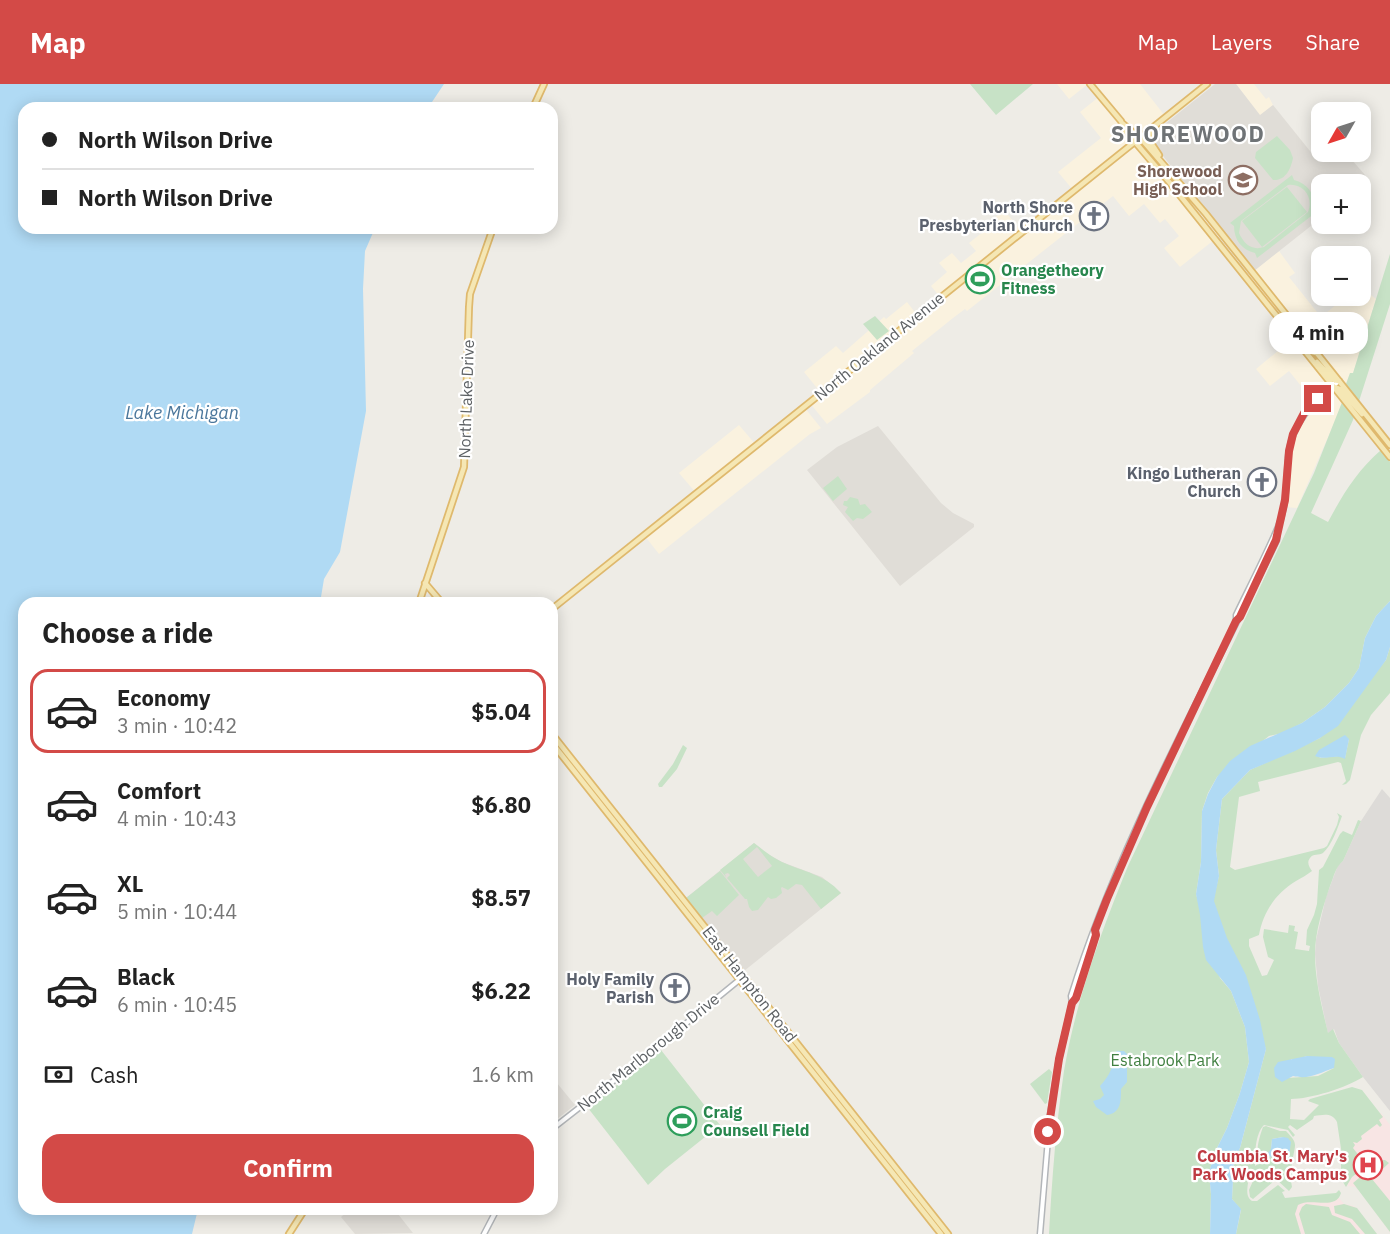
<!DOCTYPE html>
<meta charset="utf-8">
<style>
:root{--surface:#fff;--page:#f2f2f2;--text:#222;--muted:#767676;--line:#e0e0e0;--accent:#d34a47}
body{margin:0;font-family:"IBM Plex Sans",sans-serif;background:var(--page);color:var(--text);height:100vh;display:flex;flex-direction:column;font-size:22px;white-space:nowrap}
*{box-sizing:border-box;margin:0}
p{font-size:20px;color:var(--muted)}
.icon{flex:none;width:33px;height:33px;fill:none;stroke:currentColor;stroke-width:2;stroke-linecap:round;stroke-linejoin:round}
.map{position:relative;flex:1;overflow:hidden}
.details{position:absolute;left:18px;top:513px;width:540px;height:618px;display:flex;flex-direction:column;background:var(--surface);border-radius:18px;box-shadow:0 3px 15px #0003}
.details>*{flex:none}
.guide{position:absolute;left:18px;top:18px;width:540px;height:132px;border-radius:18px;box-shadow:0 3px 15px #0003;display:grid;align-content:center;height:132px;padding:0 24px;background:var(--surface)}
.needle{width:39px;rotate:231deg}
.tools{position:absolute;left:1311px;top:18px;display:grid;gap:12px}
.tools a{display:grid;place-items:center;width:60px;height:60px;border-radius:12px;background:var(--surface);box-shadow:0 3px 15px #0003;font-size:30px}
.end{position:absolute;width:27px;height:27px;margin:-14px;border:8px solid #d34a47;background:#fff;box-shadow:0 0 0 3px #fff}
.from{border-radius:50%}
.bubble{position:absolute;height:42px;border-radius:18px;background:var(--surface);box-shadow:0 3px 15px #0003;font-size:20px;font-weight:700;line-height:42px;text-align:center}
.guide b{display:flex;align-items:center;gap:21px;height:57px;font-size:22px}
.guide b+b{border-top:2px solid var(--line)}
.guide i{width:15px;height:15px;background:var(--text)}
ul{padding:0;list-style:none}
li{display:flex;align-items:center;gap:18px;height:84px;margin:0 12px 9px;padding:0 12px;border:3px solid transparent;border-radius:18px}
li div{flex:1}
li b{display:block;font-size:22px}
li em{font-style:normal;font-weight:700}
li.current{border-color:var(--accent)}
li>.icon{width:54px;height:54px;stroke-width:1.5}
h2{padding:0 24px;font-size:27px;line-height:72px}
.pay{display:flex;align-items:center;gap:15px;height:66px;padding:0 24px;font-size:22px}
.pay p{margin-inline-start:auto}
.cta{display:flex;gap:12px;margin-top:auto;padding:12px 24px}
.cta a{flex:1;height:69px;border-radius:18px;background:var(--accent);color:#fff;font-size:24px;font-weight:700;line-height:69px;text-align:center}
header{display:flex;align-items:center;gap:36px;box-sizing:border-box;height:84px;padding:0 30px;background:var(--accent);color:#fff}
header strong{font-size:28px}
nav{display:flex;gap:33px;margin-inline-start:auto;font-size:21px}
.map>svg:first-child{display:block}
</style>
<header>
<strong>Map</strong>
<nav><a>Map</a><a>Layers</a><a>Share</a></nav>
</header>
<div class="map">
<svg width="1390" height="1150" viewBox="0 0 1390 1150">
<rect width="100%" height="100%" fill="#eeece6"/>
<path fill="#faf2df" d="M1057,0H1088L1069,15Z
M1090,0H1140L1165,32L1138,55L1219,152L1180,183L1164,164L1179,152L1165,135L1160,139L1144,120L1129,132L1113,112L967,227L965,225L953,234L912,267L914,269L870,306V308L827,340L809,318L821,309L804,288L836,262L843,269L884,233L886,235L907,218L917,231L940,213L931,202L947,188L939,179L952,169L961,179L976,167L969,159L988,144L986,141L1004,126L1022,148L1073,106L1058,88L1101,54L1080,28L1100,12Z
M1236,0H1254L1266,15L1269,13L1273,21L1260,32Z
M1279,167L1295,189L1289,193L1321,233L1342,216L1347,221L1354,212H1360L1361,203L1376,215L1353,290L1350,289L1346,300L1348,303L1342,321L1297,424L1284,423L1288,374L1293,350L1314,318L1289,287L1270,302L1256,285L1295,253L1246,193Z
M804,323L821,344L810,350L659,470L644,451L696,409L679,389L739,341L756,361Z"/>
<path fill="#dddbd8" d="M1382,705L1390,714V1027L1363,993L1339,959L1334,945L1328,950L1318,902L1315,870L1316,856L1326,813L1338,781L1343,777L1361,737Z"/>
<path fill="#e0ddd7" d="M1215,0H1236L1260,31L1273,21L1314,72H1319L1325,68H1345L1365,91L1360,100H1322L1321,134L1254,187L1152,58L1151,53L1155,48Z
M878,342L941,419L953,429L974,440V443L900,502L807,386L837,363Z
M754,759L766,769L782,778L822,793L841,809L744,887L686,814Z
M552,993L575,1021L552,1039Z
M351,1125H394L413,1149L355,1150L341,1133Z"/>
<path fill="#f8e5e4" d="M1381,1029L1390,1041V1148L1359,1106L1355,1103L1348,1102L1342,1061Z
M1339,1114L1344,1120L1354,1122L1377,1150H1287L1276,1116Z"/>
<path fill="#c7e2c6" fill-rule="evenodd" d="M970,0H1033L996,31Z
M1277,52L1290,66L1293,74C1291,84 1286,97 1273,96L1255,74L1256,68Z
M1292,91L1294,96C1307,99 1315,110 1315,123H1316L1319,126L1257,174L1255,169C1242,166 1234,156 1234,142L1230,139ZM1288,101C1303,99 1314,113 1308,128L1264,163C1252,167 1244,160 1239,149L1241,137Z
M1287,103L1307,128L1262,163L1242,137Z
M1390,170V220L1353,336L1311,429L1328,438C1343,410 1357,387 1381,366L1390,378V517L1376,532L1365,554L1359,584L1349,599L1325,623L1302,639L1283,649L1269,652L1217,693L1208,709L1202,727L1201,778L1196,810L1220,894L1231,907L1245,943L1249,978L1240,1009L1227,1044L1214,1070L1209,1089L1211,1110L1210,1150H1049C1052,1095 1056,1041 1064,987C1076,916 1101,848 1128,782L1314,389L1348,303L1346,300L1350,289H1353Z
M875,232L889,247L877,256L863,240Z
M838,392L847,405L833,417L823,404Z
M850,413L858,415L860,421L865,420L872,428L863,435L857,434L853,437L845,428L848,423L843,421L844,417H847Z
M1390,563V609L1371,631L1361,651L1350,696L1346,700L1342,701L1346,697L1341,679L1338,678L1258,698L1260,707L1239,713L1230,783L1235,786L1324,764L1327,762L1337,741L1339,733L1337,729L1342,732C1338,743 1332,761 1323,769C1319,772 1313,769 1310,774C1306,779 1310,784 1312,787C1307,791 1301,794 1296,797C1276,809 1263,828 1259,851L1249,855V862L1262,892L1267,891L1274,876L1268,873L1263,853L1264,845L1288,849L1289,841L1295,842L1294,847L1298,848L1295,865L1309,867L1310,862L1306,861L1307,846L1314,831L1317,820L1319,786L1323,783L1340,750L1343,747L1352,751L1358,736L1361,737L1343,777C1335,783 1334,793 1330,802C1323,823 1315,848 1315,870C1315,897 1322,923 1328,949L1333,945L1339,959L1363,993C1346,1004 1310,1015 1291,1015L1290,1035L1304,1036L1319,1021L1308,1017L1310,1015L1352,1003L1362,1006L1383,1033L1379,1036L1382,1041L1380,1043L1377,1040L1361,1052L1362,1055L1357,1059L1353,1058L1355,1061L1353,1064L1364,1078L1367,1077L1369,1080L1352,1093L1346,1103L1343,1098L1346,1097L1344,1086L1341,1085V1079L1343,1078L1337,1038C1332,1028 1323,1031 1314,1032L1313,1035L1297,1046L1290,1041L1288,1043L1295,1051L1293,1053L1288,1046L1264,1041C1255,1050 1255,1069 1255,1082L1259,1079C1255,1068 1259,1054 1263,1043L1266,1042L1280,1047H1286C1297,1059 1296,1058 1293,1073H1290L1295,1096L1291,1097L1292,1103L1289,1107L1277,1096L1274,1097L1253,1115L1250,1113L1249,1106L1253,1097L1242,1089L1248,1099C1247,1106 1246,1113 1252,1117H1257L1278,1101L1285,1107L1282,1108L1285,1114L1336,1109L1339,1106L1341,1109C1336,1127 1311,1113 1298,1121L1295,1130L1301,1150H1236L1241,1126L1232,1115L1234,1076L1240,1064L1266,965L1213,817L1219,792L1216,766L1222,715L1250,686L1320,654L1386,576ZM1349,655L1345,674L1339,672L1319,674ZM1307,972L1334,984L1318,992L1287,994L1291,975H1298ZM1283,1053L1289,1061V1078L1271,1065L1272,1055Z
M683,661L687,664L677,685L662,703H659L658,700L673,680Z
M754,759C763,766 772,773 782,778C804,788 824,790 841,809L821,825L802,801L796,800L788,806L782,803L781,804L782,809L776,814L771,815L768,813L758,826L752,827L749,823L747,815H745L727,794L730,791L728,789L725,790L726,793L720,786ZM757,763L772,782L758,793L743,775Z
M720,787L739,811L717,832L712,827L702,834L686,814Z
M661,966L720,1041L665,1085L648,1101L588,1024Z
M1049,985L1052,988L1047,1019L1045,1020L1030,1000Z
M1381,1076H1385L1389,1079L1372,1095L1390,1117V1148L1353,1099Z
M1306,1120L1329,1123L1332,1131L1350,1138L1360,1150H1305L1299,1130L1302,1123Z
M1344,1120L1357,1124L1377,1150H1365L1352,1135L1335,1129L1334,1122Z"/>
<path fill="#b0daf4" d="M0,0H444L428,24H24V144H375L365,167L363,205L366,327L340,468L324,495L320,519H24V1125H198L192,1150H0Z
M1390,517V563L1386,576L1338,642L1320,654L1295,667L1250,686L1222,715L1216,766L1219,792L1214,817L1227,854L1246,891L1260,936L1266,965L1240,1064L1234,1076L1232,1115L1241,1125L1236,1150H1210L1211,1110L1209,1089L1214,1070L1227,1044L1240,1009L1249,978L1245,943L1231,907L1206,876L1203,863L1200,831L1196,810L1201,778L1202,727L1208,710L1217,693L1230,677L1250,662L1302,639L1325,623L1349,599L1359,584L1365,554L1376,532Z
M1345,651L1349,655L1345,675C1336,669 1325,677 1315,672L1319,666Z
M1117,967H1124L1127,970V998L1121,1005C1121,1017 1121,1029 1107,1031L1096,1023L1093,1017L1100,1015L1104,1011L1100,1002C1110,991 1114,982 1114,969Z
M1307,972L1332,973L1335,975L1334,984C1319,989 1309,996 1293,992L1282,998L1275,993L1274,984L1278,978Z
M1283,1053L1288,1054L1291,1058L1288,1079L1267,1071L1271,1065L1272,1055Z"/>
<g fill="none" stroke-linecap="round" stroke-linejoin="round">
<g stroke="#b3b6b9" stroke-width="7">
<path id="minor" d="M1236,537V531C1250,502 1265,473 1278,443C1287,422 1286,398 1288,375C1290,340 1313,318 1339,297
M1072,919L1076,914L1096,851L1095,847
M552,1045L662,959L744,892
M484,1150L497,1125
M1040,1150L1050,1031L1059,975L1072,919L1071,912C1120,754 1206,605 1277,456L1278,444"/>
</g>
<g stroke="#dfb96d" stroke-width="8">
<path id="major" d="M1090,0L1121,37L1124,45L1170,99L1390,373
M533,24L544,0
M1122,39L1144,58L1206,130L1390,361
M1150,44L1149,56L1159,71
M1302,258L1312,268L1316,269
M1317,278L1334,296L1339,297
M1332,302L1340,305L1362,330
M425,499L442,519
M419,519L464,383L469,223L470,210L493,144
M552,525L1207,0
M552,650L948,1150
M552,659L941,1150
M289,1150L305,1125"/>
</g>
<use href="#minor" stroke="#fff" stroke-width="4"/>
<use href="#major" stroke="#f5e7b4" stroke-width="4.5"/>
</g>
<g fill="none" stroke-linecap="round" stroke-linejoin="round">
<path stroke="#d34a47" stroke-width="8" d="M1048,1048L1059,975L1072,919L1076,914L1096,851L1095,846L1107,815L1147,723L1236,537L1240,533L1276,456L1285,416L1289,367L1293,350L1304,329L1318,315"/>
</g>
<defs>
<g id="school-ring" transform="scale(1.5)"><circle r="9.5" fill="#fff" stroke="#8d6e63" stroke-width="1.5"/><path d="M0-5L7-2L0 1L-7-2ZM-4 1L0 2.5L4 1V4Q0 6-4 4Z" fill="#8d6e63"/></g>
<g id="church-ring" transform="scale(1.5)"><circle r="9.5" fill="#fff" stroke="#6b7280" stroke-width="1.5"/><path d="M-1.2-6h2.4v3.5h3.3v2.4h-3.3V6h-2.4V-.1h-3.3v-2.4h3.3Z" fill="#6b7280"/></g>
<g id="stadium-ring" transform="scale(1.5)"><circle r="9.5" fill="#fff" stroke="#2e9e5b" stroke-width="1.5"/><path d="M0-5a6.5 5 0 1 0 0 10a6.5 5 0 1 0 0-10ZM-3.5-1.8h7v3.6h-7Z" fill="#2e9e5b"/></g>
<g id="hospital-ring" transform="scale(1.5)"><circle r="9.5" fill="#fff" stroke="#e0444e" stroke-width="1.5"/><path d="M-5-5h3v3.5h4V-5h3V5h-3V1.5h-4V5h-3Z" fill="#e0444e"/></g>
</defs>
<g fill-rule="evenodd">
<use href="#school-ring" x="1243" y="96"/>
<use href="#church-ring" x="1094" y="132"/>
<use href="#stadium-ring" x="980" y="195"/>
<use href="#church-ring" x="1262" y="398"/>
<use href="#church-ring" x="675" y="904"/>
<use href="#stadium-ring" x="682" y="1037"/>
<use href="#hospital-ring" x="1368" y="1081"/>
</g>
<g text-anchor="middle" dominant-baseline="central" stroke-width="4.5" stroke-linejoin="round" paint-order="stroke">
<g font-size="16" font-weight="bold" fill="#785e54" stroke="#fff" text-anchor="end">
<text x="1222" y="87">Shorewood<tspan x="1222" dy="18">High School</tspan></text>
</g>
<g font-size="16" font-weight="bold" fill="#5b616d" stroke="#fff" text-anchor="end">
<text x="1073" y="123">North Shore<tspan x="1073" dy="18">Presbyterian Church</tspan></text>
<text x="1241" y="389">Kingo Lutheran<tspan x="1241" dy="18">Church</tspan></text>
<text x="654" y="895">Holy Family<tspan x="654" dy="18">Parish</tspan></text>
</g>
<g font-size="16" font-weight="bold" fill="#27864d" stroke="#fff" text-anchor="start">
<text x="1001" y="186">Orangetheory<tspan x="1001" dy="18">Fitness</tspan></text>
<text x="703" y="1028">Craig<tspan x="703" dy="18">Counsell Field</tspan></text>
</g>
<g font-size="16" fill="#5d6164" stroke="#fff">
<text transform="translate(879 262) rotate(-39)">North Oakland Avenue</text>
<text transform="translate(466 315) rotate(-88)">North Lake Drive</text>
<text transform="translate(750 900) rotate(52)">East Hampton Road</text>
<text transform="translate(648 968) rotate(-39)">North Marlborough Drive</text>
</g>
<g font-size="16" fill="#418041" stroke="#fff">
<text x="1165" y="976">Estabrook Park</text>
</g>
<g font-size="16" font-weight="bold" fill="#be3a42" stroke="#fff" text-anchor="end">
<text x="1347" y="1072">Columbia St. Mary's<tspan x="1347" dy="18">Park Woods Campus</tspan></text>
</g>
<g font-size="18" font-style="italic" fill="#4b779c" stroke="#fff">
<text x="182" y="328">Lake Michigan</text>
</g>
<g font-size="22" font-weight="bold" letter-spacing="1.5" fill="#6f7376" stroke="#fff">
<text x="1188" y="49">SHOREWOOD</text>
</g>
</g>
</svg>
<div class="tools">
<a><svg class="needle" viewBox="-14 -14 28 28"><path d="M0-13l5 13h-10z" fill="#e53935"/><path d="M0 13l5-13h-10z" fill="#767676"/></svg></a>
<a>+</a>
<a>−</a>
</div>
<i class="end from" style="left:1048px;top:1048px"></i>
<i class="end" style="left:1318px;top:315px"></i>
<div class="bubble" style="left:1269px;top:228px;width:99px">4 min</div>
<div class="guide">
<b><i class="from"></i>North Wilson Drive</b>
<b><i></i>North Wilson Drive</b>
</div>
<section class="details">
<h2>Choose a ride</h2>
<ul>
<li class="current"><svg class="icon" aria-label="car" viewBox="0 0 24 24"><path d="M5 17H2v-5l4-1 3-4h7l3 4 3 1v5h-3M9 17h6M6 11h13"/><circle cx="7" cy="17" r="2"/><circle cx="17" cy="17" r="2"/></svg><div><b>Economy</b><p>3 min · 10:42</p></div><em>$5.04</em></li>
<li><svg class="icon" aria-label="car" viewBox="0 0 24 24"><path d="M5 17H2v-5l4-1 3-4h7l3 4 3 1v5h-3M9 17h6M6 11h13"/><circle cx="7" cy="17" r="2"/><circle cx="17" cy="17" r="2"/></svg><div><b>Comfort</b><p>4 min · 10:43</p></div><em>$6.80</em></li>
<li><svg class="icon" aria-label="car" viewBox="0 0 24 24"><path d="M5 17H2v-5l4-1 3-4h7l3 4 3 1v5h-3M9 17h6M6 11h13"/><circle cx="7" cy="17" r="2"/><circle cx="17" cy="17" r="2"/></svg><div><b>XL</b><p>5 min · 10:44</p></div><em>$8.57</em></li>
<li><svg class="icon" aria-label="car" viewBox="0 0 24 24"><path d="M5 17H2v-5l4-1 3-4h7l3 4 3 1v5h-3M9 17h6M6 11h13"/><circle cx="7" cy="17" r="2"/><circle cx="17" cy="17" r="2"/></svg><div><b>Black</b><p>6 min · 10:45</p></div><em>$6.22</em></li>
</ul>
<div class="pay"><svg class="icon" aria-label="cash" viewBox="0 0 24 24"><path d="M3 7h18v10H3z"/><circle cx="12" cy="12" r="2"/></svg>Cash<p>1.6 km</p></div>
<div class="cta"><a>Confirm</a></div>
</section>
</div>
